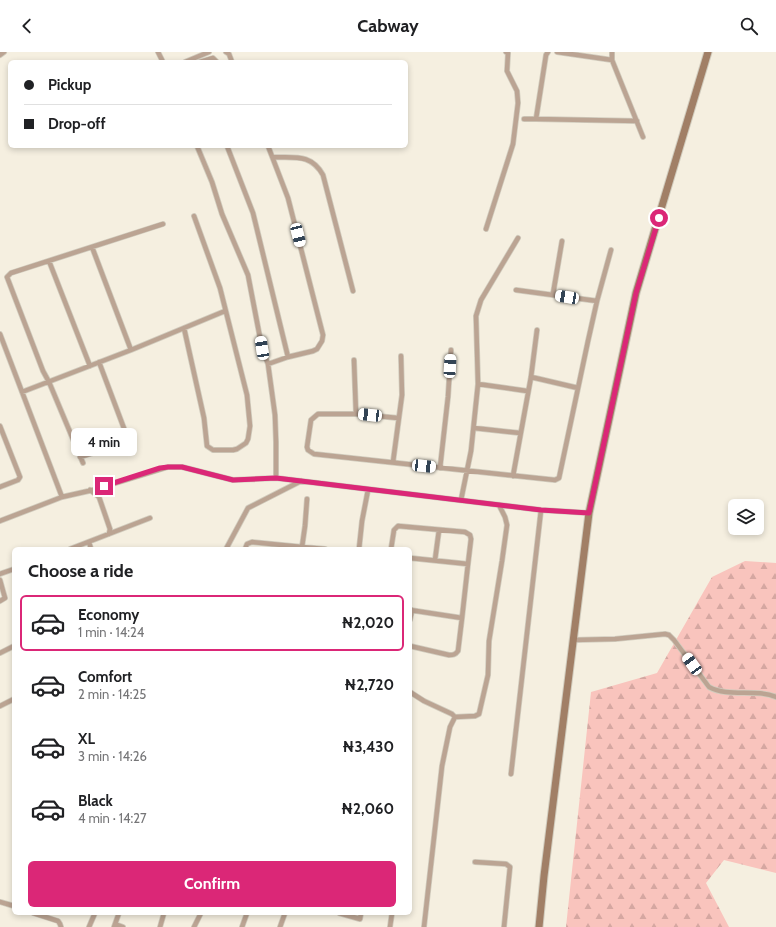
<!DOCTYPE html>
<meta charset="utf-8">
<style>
:root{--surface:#fff;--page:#f2f2f2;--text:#202124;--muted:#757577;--line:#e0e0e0;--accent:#db2777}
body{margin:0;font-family:Cabin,sans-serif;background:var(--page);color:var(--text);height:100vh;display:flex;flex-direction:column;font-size:15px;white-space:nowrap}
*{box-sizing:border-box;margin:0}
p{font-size:13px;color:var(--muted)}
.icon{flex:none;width:22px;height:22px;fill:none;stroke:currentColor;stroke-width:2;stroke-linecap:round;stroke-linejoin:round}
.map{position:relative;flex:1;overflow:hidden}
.panel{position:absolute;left:12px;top:495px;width:400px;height:368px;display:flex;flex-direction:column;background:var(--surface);border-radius:6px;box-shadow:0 2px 6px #0003}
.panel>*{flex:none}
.banner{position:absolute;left:8px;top:8px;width:400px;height:88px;border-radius:6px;box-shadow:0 2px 6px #0003;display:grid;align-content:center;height:88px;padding:0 16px;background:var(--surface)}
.controls{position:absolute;left:728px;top:447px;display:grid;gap:8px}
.controls a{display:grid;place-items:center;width:36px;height:36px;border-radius:6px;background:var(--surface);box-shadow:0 2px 6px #0003;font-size:20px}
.end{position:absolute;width:18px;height:18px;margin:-9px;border:5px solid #db2777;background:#fff;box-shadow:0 0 0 2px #fff}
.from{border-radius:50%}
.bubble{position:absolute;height:28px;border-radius:6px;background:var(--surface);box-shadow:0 2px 6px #0003;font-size:13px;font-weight:700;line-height:28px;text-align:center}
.car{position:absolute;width:12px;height:24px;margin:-12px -6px;border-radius:5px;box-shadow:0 0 3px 1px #0007;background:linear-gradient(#fff 24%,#345 0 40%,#fff 0 76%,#345 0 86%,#fff 0)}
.banner b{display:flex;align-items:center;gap:14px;height:38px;font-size:15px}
.banner b+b{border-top:1px solid var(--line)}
.banner i{width:10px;height:10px;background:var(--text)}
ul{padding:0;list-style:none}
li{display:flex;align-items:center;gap:12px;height:56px;margin:0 8px 6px;padding:0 8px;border:2px solid transparent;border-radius:6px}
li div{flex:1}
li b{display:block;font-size:15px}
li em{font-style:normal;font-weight:700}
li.selected{border-color:var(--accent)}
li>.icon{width:36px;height:36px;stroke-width:1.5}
h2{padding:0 16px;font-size:18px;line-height:48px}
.cta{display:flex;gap:8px;margin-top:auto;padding:8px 16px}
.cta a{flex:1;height:46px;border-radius:6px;background:var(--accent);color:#fff;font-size:16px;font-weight:700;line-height:46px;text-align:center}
header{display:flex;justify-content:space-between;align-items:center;height:52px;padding:0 16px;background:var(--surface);font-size:18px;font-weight:700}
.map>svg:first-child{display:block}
</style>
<header><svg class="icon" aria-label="back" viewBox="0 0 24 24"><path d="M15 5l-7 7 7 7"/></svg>Cabway<svg class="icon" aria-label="search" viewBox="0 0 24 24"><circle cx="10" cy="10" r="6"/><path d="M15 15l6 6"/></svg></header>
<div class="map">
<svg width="776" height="875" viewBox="0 0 776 875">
<defs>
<pattern id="forest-firs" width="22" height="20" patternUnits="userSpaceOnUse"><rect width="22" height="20" fill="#f9c4bd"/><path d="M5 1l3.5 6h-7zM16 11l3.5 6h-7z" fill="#d5a7a1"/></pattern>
</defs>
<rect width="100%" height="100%" fill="#f5efe0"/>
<path fill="url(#forest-firs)" d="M745,509L776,511V821L724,808L706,831L729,875H566L591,640L657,621L712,525Z"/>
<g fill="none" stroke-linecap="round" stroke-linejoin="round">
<g stroke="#d1ccbe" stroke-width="6">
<path id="street" d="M158,0L163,10
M226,0L229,2L232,10
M548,0L546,3L536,67L637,69
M557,0L612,8
M612,0V8L643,85
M0,3L4,0
M185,10L209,0
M200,10L213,6L217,10
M524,67H536
M197,94L212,130L222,162L248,223L262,296L268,312L275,363L276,390V426
M227,94L253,161L288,305
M273,105C294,106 311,101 323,123L353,239
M486,177L513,92L518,51L517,39L507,19L508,1L506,0
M92,195L131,298
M49,209L90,314
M516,238L597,249
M553,242L562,189
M184,276L204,366L207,394L213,398H233L237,397L246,391L248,387L250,374L247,343L220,236L194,164
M0,282L62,445
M354,308L356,362
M268,312L288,305L313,299L317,297L322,289L323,283L288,146L268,94
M531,325L578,336
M478,332L527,339
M22,340L131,298L225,259
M398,366L356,362H318L311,368L307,395L308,398L314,402L555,428L559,426L588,289L597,249L611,198
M0,374L20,425L18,428L0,435
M474,376L520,381
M80,405L126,391L128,387L99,310
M393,410L402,343L401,304
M83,411L49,330L43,319L7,225L11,221L163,172
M440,416L448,345L451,298
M513,424L531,325L537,278
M90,438L99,445L110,477L109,482
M307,447L305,474L302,495L325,497
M461,448L471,399L478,332L476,264L481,248L518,186
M0,469L62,445L93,438L168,415H182L233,428L276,426L541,458L589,461
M89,490L91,497
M70,497L150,466
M226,497L248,456L301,429
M245,497L247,492L252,490L302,495
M359,497L362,469L368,438
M391,497L394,478L398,474L465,480L470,483L471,487L468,512L410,506
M435,508L439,478
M0,522L14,517
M0,528L5,546L0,549
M410,558L462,566L468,512
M410,568L412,558
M573,588L615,587L665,582L669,583L674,588L709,635C729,646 755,636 776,645
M410,594L449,603C453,603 455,603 458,599L462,566
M0,601L14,594
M410,640L424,649L452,662L455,665
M0,654L14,647
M511,722L541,458
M475,810L506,812L510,815L504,875
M0,850L14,854
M33,861L58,869L60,872L61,875
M339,861L360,867L361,861
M115,872L123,875
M89,875L95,861
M114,875L119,861
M160,875L164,861
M194,875L201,861
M242,875L247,861
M280,875L285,861
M390,875L392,861
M424,875L442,714L450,675L455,665L475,664L479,662L488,623L489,589L502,509L507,473L505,465L499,453"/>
</g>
<g stroke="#d1ccbe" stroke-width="9">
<path id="secondary" d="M539,875L544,824L589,461L636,241L708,0"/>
</g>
<use href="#street" stroke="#bba493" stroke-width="4.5"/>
<use href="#secondary" stroke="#a17f66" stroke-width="7"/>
</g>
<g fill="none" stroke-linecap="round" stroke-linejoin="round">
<path stroke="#db2777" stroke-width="5" d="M104,434L160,416L168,415H182L233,428L276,426L541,458L589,461L636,241L659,166"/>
</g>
</svg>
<div class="controls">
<a><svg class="icon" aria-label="layers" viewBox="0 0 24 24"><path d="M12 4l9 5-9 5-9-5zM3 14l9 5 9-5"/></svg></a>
</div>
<i class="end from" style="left:659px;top:166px"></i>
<i class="end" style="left:104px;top:434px"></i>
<div class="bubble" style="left:71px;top:376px;width:66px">4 min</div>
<i class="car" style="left:298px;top:183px;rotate:166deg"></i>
<i class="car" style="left:567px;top:245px;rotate:279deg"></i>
<i class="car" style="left:262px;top:296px;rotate:351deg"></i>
<i class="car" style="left:450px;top:314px;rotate:3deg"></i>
<i class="car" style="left:370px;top:363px;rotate:276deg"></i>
<i class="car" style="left:424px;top:414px;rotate:96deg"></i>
<i class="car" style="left:692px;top:612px;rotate:324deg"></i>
<div class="banner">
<b><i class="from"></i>Pickup</b>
<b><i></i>Drop-off</b>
</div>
<section class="panel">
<h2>Choose a ride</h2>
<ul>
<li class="selected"><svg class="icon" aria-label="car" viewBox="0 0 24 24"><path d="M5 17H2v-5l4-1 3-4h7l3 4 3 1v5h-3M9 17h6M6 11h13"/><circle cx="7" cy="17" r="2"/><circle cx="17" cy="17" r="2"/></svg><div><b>Economy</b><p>1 min · 14:24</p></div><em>₦2,020</em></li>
<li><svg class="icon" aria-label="car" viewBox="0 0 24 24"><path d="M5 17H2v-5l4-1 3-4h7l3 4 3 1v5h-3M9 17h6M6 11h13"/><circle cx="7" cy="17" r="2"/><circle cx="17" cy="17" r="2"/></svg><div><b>Comfort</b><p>2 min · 14:25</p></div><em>₦2,720</em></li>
<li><svg class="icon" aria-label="car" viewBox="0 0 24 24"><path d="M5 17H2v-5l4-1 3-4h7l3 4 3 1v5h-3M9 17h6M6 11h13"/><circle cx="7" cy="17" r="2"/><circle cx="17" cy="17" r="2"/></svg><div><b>XL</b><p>3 min · 14:26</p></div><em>₦3,430</em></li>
<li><svg class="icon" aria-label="car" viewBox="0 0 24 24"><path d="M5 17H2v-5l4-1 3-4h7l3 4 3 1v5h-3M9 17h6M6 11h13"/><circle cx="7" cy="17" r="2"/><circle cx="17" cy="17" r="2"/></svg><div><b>Black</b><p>4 min · 14:27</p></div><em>₦2,060</em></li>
</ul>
<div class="cta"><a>Confirm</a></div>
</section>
</div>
